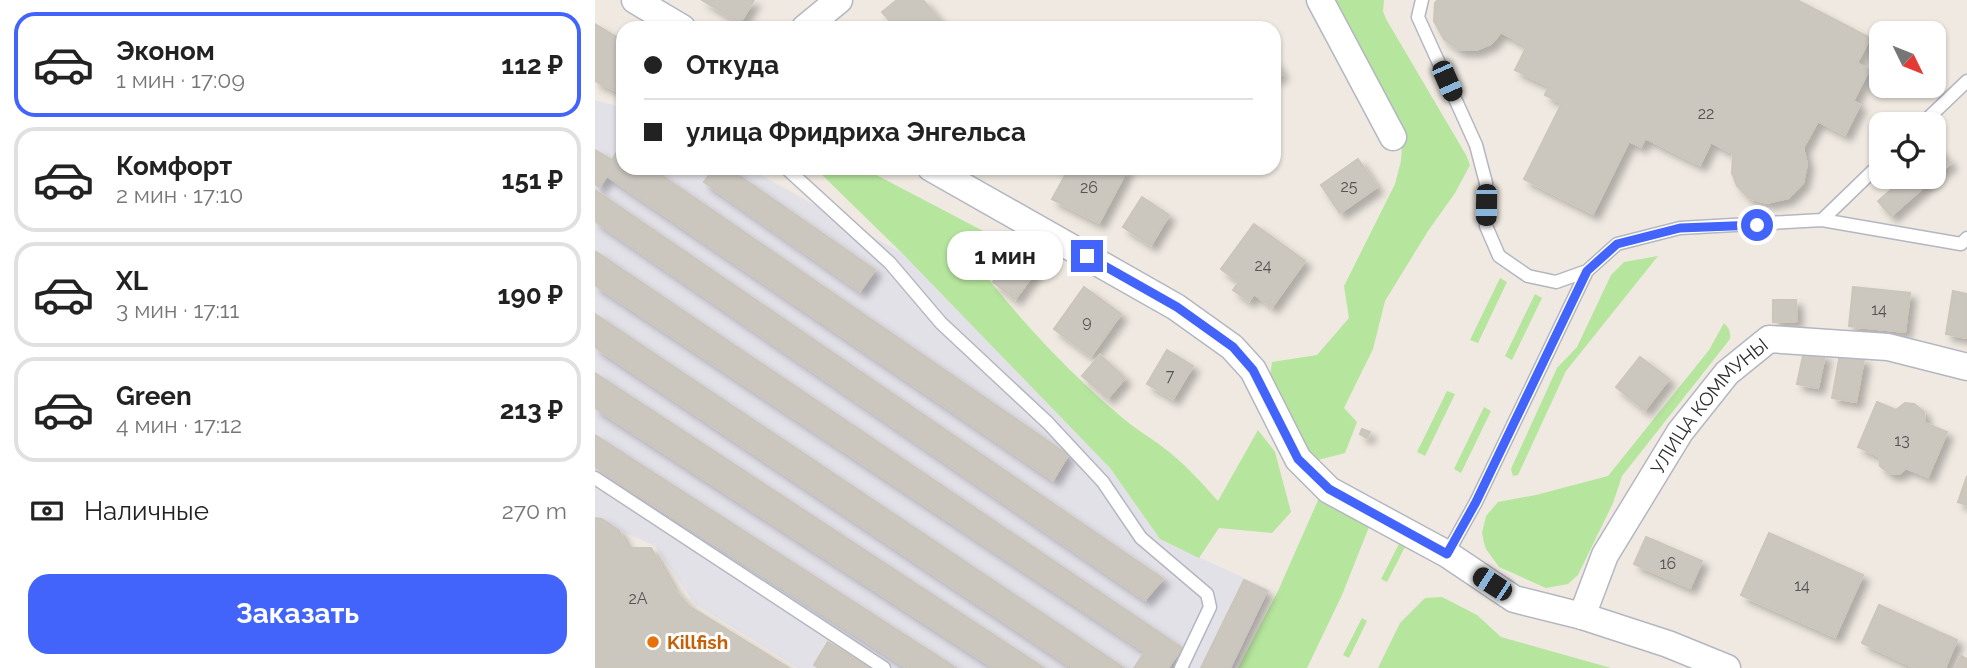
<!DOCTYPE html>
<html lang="ru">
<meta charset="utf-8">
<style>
:root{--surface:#fff;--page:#f6f6f6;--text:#222;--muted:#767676;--line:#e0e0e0;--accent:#4264fb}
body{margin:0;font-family:Raleway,sans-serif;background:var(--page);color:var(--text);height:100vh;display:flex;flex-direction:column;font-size:26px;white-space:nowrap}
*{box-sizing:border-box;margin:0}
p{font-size:23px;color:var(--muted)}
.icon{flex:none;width:38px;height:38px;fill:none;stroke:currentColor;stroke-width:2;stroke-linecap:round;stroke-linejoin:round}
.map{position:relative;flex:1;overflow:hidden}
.details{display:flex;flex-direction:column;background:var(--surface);width:595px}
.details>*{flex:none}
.banner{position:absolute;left:21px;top:21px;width:665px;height:154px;border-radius:21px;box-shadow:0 2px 5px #0004;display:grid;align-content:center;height:154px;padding:0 28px;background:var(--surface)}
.needle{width:46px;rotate:133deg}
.fabs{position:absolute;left:1274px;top:21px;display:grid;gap:14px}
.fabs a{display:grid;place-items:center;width:77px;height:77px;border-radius:14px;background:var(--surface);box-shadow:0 2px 5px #0004;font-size:35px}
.end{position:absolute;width:32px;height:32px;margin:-16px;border:9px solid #4264fb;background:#fff;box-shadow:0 0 0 4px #fff}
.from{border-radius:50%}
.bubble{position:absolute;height:49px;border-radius:21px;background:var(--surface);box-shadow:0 2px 5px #0004;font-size:23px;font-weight:700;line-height:49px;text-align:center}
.car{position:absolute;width:21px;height:42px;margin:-21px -10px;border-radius:9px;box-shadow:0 0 5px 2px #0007;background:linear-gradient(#222 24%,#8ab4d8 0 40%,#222 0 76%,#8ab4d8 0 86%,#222 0)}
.banner b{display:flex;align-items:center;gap:24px;height:66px;font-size:26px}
.banner b+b{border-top:2px solid var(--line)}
.banner i{width:18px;height:18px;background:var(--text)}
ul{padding:12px 0 0;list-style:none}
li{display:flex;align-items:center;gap:21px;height:105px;margin:0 14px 10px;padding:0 14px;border:4px solid var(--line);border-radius:21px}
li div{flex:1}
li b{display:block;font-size:26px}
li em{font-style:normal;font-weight:700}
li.selected{border-color:var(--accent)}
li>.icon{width:63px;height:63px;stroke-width:1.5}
.pay{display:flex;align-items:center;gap:18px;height:77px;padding:0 28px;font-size:26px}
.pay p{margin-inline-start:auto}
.action{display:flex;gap:14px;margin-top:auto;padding:14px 28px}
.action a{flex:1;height:80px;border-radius:21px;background:var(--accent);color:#fff;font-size:28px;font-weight:700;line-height:80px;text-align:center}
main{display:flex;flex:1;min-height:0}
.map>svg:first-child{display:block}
</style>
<main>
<section class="details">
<ul>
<li class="selected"><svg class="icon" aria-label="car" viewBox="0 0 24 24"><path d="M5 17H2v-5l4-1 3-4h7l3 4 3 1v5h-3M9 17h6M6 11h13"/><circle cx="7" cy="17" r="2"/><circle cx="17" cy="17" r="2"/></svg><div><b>Эконом</b><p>1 мин · 17:09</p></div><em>112 ₽</em></li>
<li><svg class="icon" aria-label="car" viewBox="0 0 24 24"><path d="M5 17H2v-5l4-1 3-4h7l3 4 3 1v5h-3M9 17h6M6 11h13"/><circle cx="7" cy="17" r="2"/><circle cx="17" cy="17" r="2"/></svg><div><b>Комфорт</b><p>2 мин · 17:10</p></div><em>151 ₽</em></li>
<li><svg class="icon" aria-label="car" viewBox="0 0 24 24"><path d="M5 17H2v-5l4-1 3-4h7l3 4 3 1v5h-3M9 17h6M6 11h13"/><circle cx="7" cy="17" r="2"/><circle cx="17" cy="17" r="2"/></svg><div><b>XL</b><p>3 мин · 17:11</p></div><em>190 ₽</em></li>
<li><svg class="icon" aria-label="car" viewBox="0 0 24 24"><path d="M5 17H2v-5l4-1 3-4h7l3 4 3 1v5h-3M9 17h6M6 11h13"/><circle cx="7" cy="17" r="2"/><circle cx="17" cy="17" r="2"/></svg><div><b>Green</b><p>4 мин · 17:12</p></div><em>213 ₽</em></li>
</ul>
<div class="pay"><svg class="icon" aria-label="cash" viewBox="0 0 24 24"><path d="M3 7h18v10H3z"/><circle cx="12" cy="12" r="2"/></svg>Наличные<p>270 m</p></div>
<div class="action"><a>Заказать</a></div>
</section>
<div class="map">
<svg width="1372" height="668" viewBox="0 0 1372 668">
<defs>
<filter id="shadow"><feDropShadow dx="6" dy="6" stdDeviation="3.5" flood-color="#0004"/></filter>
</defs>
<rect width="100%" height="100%" fill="#efe9e1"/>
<path fill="#e3e1e8" d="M0,100L28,108V168H153L307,253L515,468L565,539L675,590L639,668H203L100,604L60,546L0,519Z"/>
<path fill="#b6e59e" d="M731,0H789L788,11L791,19L871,155L875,165L860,193L833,231L790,301L778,349L749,408L762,422L750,453L719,461L706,439L675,377L677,362L722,355L754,318L749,286L800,184L806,161L807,147L801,122Z
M220,168H268L394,234L392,277C433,329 479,377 530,420C542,430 556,438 569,448C589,463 606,482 623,501L663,430L680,452L696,512L677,533L624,528L604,558L565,539L515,468L307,253Z
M1063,256L971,371L923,475L918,476L916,469L962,368L982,347L1016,275L1029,262Z
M905,278L912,282L883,343L875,340Z
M940,294L947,298L917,360L910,356Z
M1129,323C1134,328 1136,332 1135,339L1027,476L1018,503L983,575L973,584L951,588L904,567L891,549L889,543L887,533L891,516L903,502L941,495L1013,476L1114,350Z
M852,391L860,394L830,456L822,452Z
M889,407L896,411L866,473L859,469Z
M724,498L776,522L747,595L712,668H643L683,591Z
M805,542L811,545L792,582L786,579Z
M847,597L882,615L906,637L1016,668H783L805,623L830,598Z
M767,618L772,621L754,658L748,655Z"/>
<path fill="#cbc7bf" stroke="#cbc5ba" stroke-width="2" filter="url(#shadow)" d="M107,0H159L145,23Z
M302,0H328L351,28H288L296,22L287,12Z
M843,0H1202L1275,38L1262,63L1274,70L1258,101L1265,105L1250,135L1223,121L1208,148L1212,164L1208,183L1193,198L1172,203L1154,198L1142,186L1137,173L1138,153L1116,142L1105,165L1050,138L1046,147L1034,141L998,214L929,179L967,103L950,95L954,86L920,70L932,46L906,32L896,44L881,50H864L849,39L839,21L840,3Z
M0,24L28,41V94L0,81Z
M679,59L687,74L679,79Z
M25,147L28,149V168H56L473,455L458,480L12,176L4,187L0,184V150L17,160Z
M1342,148L1356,163L1296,216L1283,201L1311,177H1339V152Z
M763,159L782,187L745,213L726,185Z
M119,168H133L280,270L265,291L109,182Z
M464,168H527L532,170L504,223L457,199L471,174L463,170Z
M0,190L568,579L550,600L0,221Z
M547,197L574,215L556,245L528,227Z
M659,224L710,261L677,307L659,294L654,301L638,290L644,282L626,269Z
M423,249L445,266L420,299L398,282Z
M0,251L587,648L573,668H539L550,652L0,285Z
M489,287L526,314L496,356L459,329Z
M1258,287L1315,293L1310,332L1254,326Z
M1358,291L1372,294V338L1351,334Z
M1178,300H1201L1202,321L1178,322Z
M0,314L529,668H478L0,347Z
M572,350L598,366L578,399L552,384Z
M1209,351L1230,355L1223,388L1202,384Z
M1245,354L1269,359L1261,402L1237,398Z
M505,355L530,378L513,398L487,376Z
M1045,357L1074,379L1050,410L1021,387Z
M0,373L449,668H399L0,408Z
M1282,402L1301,410L1310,403L1319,404L1329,412L1330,423L1352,432L1333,477L1311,468L1304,474H1295L1285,466L1284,456L1263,447Z
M767,429L775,432L772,438L765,434Z
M0,435L361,668H312L0,467Z
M1372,476V505L1363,502Z
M0,518L7,519L24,531L32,548H56L79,590L94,606L194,668H0Z
M1174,533L1268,575L1240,637L1146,595Z
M1051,537L1107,561L1095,588L1039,564Z
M649,580L672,591L635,668H606Z
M1284,605L1362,640L1350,668H1321L1267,643Z
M233,642L274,668H224L219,665Z
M1366,656L1372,659V668H1360Z"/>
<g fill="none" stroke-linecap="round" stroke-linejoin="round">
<g stroke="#b4b7c1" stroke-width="15">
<path id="lane" d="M827,0L823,17L881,145L891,183V226L904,256L933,276L961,282L992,271L1022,244L1085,228L1227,220L1286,163
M1327,124L1372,81
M191,168L295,263L346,323L453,423L508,482L546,538L612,594L615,607L586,668
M1227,220L1366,244L1372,238
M0,478L289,668
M852,554L881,502L992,271"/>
</g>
<g stroke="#b4b7c1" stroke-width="29">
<g id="street">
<path d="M40,0L87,28"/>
<path d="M725,0L798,137"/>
<path d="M210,28L244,0"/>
<path d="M336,168L581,307L637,347L658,370L703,459L734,490L852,554L919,599L987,616L1073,644L1132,668"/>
<path id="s1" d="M987,616L1010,555L1085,432L1132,373L1174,339L1293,347L1372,367"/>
</g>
</g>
<use href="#lane" stroke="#fff" stroke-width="12"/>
<use href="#street" stroke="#fff" stroke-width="26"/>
</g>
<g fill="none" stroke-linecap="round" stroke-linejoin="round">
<path stroke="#4264fb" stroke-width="9" d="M492,256L582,307L638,347L658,370L703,459L734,489L852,554L881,502L992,271L1022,244L1085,228L1162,225"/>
</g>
<circle fill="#e8710a" stroke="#fff" stroke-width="2.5" cx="58" cy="642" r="7"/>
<g text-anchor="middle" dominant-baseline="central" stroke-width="6" stroke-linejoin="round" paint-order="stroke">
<g font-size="16" fill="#555452">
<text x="1111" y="113">22</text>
<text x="754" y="186">25</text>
<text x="494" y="187">26</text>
<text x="668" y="265">24</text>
<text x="1284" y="309">14</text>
<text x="492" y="321">9</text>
<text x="575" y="375">7</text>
<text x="1307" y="440">13</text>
<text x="1073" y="563">16</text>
<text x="1207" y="585">14</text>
<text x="43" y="598">2А</text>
</g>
<g font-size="19" fill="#2e2e2e" stroke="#fff">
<text stroke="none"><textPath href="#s1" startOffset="248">УЛИЦА КОММУНЫ</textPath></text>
</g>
<g font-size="19" font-weight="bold" fill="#c56008" stroke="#fff" text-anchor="start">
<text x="72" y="642">Killfish</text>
</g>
</g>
</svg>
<div class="fabs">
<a><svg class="needle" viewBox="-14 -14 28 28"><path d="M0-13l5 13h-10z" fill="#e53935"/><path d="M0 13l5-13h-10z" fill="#767676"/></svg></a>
<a><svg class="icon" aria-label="locate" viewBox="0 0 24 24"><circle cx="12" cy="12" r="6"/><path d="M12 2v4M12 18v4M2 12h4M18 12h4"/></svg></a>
</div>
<i class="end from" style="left:1162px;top:225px"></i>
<i class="end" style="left:492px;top:256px"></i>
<div class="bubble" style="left:352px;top:231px;width:116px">1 мин</div>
<i class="car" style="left:852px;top:81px;rotate:156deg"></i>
<i class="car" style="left:891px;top:205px;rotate:181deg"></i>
<i class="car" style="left:897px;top:584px;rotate:303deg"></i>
<div class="banner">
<b><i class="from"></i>Откуда</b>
<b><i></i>улица Фридриха Энгельса</b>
</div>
</div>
</main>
